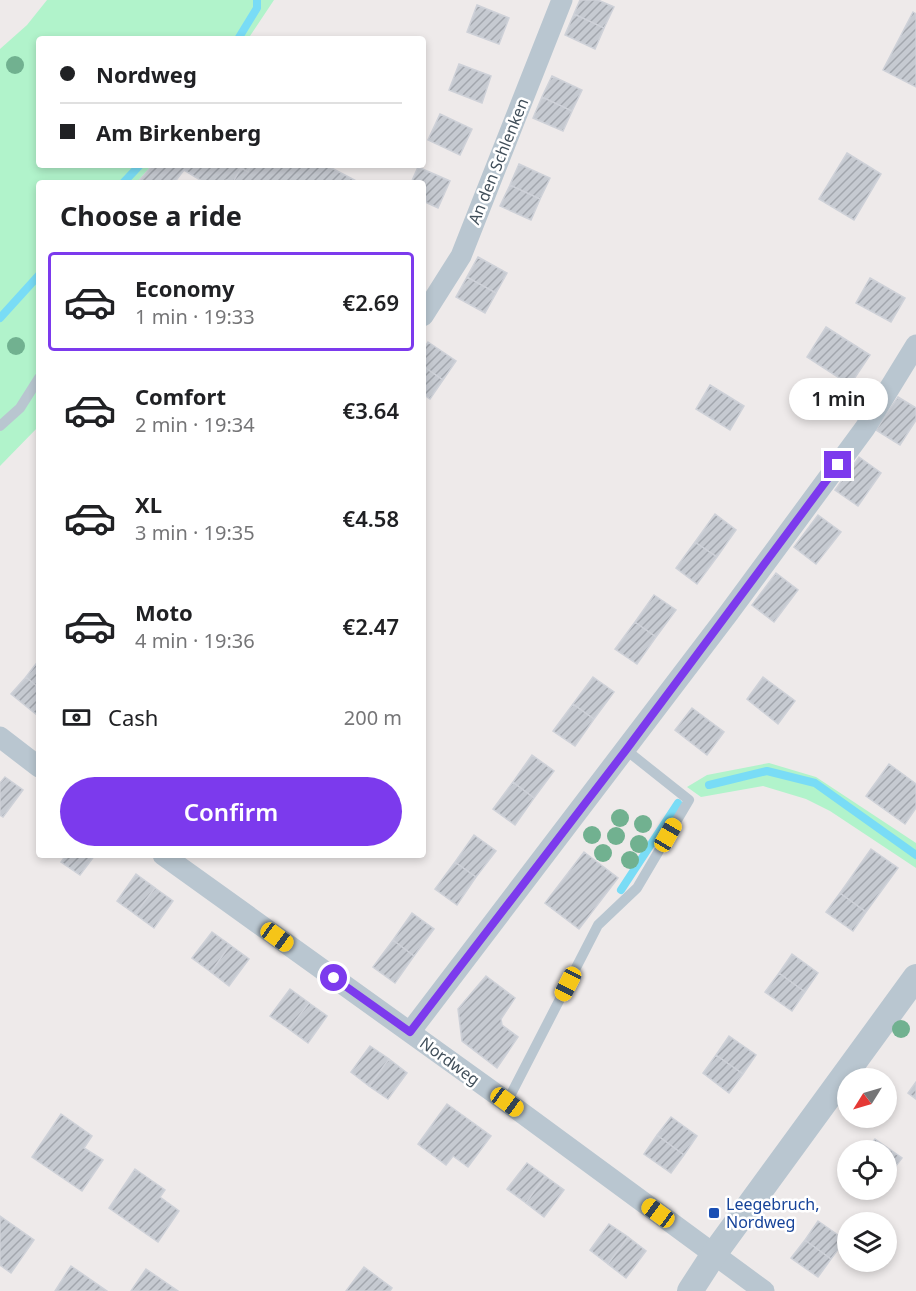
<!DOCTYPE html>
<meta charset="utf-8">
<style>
:root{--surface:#fff;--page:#f2f2f2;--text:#202124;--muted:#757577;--line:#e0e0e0;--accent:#7c3aed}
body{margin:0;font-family:"Noto Sans",sans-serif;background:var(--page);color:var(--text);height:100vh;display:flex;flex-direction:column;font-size:22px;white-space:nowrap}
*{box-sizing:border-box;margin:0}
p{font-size:20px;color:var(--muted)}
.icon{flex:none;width:33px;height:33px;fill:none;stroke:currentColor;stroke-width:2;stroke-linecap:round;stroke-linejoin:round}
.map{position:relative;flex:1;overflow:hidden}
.drawer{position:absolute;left:36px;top:180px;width:390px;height:678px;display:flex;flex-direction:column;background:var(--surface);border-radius:6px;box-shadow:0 3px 9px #0003}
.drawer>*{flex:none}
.top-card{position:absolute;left:36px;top:36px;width:390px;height:132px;border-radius:6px;box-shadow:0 3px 9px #0003;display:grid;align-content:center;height:132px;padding:0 24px;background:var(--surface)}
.needle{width:39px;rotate:233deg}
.tools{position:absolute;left:837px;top:1068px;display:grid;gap:12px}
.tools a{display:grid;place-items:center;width:60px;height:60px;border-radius:50%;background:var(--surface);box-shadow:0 3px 9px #0003;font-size:30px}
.end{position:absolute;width:27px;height:27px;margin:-14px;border:8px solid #7c3aed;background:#fff;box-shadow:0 0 0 3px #fff}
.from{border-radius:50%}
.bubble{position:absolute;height:42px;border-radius:21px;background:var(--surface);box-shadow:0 3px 9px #0003;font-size:20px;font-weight:600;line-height:42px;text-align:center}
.car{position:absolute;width:18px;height:36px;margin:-18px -9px;border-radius:8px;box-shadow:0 0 4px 2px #0007;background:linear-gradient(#f5c518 24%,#345 0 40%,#f5c518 0 76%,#345 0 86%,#f5c518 0)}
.top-card b{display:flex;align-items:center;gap:21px;height:57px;font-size:22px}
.top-card b+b{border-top:2px solid var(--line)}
.top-card i{width:15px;height:15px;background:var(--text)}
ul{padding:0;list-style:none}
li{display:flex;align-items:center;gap:18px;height:99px;margin:0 12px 9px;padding:0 12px;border:3px solid transparent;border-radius:6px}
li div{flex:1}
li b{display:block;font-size:22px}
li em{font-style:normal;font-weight:600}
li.on{border-color:var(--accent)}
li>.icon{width:54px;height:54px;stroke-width:1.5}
h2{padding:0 24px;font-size:27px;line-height:72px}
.pay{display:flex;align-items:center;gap:15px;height:66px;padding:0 24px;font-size:22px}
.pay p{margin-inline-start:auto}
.primary-button{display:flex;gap:12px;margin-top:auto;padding:12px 24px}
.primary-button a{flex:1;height:69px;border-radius:36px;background:var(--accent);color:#fff;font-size:24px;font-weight:600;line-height:69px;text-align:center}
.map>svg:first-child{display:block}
</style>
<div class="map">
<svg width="916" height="1291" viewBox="0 0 916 1291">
<defs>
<pattern id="building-hatch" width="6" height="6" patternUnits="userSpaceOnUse" patternTransform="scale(1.5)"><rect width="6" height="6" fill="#c6cad1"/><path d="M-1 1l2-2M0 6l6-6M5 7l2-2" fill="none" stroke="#a2a6ad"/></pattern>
</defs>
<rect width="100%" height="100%" fill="#eeeaea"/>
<path fill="#b1f3cb" d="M47,0H274L248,39H39V165H152L136,183H39V426L0,466V49L27,25Z
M769,763L816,777L916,843V868L830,811L806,799L763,786L701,797L687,787L707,775Z"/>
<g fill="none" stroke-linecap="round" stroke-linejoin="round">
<path stroke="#79dcf6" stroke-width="8" d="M238,39L257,8V0
M123,183L140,165
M0,318L39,275
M709,785L767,771L815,783L916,855
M621,890L678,803"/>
</g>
<path fill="url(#building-hatch)" stroke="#ced1d8" stroke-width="1.5" d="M580,0H598L614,7L604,28L574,14Z
M477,5L509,18L499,44L467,32Z
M913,12L916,14V87L883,70Z
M574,14L604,28L595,49L565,35Z
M459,64L491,76L482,103L449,90Z
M552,76L582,90L572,111L542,97Z
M542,97L572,111L563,131L533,118Z
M440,114L472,129L460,155L428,140Z
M847,153L881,174L854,220L819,199Z
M519,164L550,178L540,199L510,185Z
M153,165H251L248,172L241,168L233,182L226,180L224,183H205L184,170L174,183H137Z
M251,165H326L360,183L233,182L241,168L248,172Z
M418,167L450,181L438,208L423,201V183H411Z
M510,185L540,199L531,220L500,206Z
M478,257L507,273L496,293L467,277Z
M467,277L496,293L485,313L456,297Z
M870,278L905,298L891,322L856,303Z
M826,327L870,355L850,385L807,357Z
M428,342L456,361L443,380L423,366V350Z
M423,366L443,380L430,399L423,394Z
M710,385L744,406L730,430L696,409Z
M898,397L916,408V420L900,445L876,430Z
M859,457L881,473L858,506L835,490Z
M715,514L736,530L717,557L695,542Z
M818,515L841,532L816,564L794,547Z
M695,542L717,557L697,584L676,568Z
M776,573L798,590L774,622L752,605Z
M654,595L676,610L656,637L635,622Z
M635,622L656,637L637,664L615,649Z
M39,660V688L26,677Z
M26,677L39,688V713L37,715L11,694Z
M593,677L614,692L594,719L573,704Z
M763,677L795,701L778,724L747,699Z
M573,704L594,719L575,746L553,731Z
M692,708L724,732L707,755L675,730Z
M532,755L554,771L534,798L513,782Z
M889,764L916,784V808L905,824L866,796Z
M5,777L23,790L3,817L0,815V783Z
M513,782L534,798L515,825L493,809Z
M474,835L496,851L476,877L455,862Z
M871,849L898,868L866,912L840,893Z
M584,852L618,878L579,929L545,903Z
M66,855H95L80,875L61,862Z
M455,862L476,877L457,905L435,889Z
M136,874L155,888L135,914L117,901Z
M155,888L173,901L154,928L135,914Z
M840,893L866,912L853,931L826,912Z
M412,913L434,929L414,956L393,940Z
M212,932L230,945L211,972L192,958Z
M393,940L414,956L395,983L373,967Z
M230,945L249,959L229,986L211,972Z
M792,954L818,973L805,992L779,973Z
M779,973L805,992L792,1011L765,992Z
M486,976L515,998L501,1019L502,1025L518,1037L497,1068L462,1041L458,1009Z
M290,989L309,1003L289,1029L270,1016Z
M309,1003L327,1016L308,1043L289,1029Z
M729,1036L756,1055L743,1074L716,1055Z
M370,1046L389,1059L369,1086L351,1072Z
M716,1055L743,1074L729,1093L703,1073Z
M389,1059L407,1073L388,1099L369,1086Z
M916,1082V1099L908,1093Z
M447,1104L491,1136L468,1167L453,1156L446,1165L418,1144Z
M61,1114L92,1136L84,1148L103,1160L82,1191L32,1157Z
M671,1117L697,1136L684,1155L657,1135Z
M657,1135L684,1155L671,1173L644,1154Z
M875,1139L902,1158L888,1176L886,1175V1150H866Z
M527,1163L545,1176L526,1203L507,1189Z
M135,1169L165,1190L160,1197L179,1211L158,1242L109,1208Z
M545,1176L564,1190L544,1217L526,1203Z
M0,1216L34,1240L11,1273L0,1265Z
M818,1221L845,1240L831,1259L805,1240Z
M609,1224L628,1237L608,1264L590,1250Z
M628,1237L646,1251L626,1278L608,1264Z
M805,1240L831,1259L818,1277L791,1258Z
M71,1266L107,1291H55Z
M364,1267L392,1288L390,1291H346Z
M146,1269L178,1291H131Z"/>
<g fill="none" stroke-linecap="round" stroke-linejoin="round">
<path stroke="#b9c6d0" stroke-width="10" d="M0,426L20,408L39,378
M507,1102L598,925L637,888L689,800L626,750"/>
<path stroke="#b9c6d0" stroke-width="21" d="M423,316L461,256L562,0
M0,737L39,767
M163,855L507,1102L764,1291
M410,1032L728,614L865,428L916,345"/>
<path stroke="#b9c6d0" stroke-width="26" d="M690,1291L714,1254L916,977"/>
</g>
<g fill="#71b190">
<circle cx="15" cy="65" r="9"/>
<circle cx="16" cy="346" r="9"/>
<circle cx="620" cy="818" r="9"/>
<circle cx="643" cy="824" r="9"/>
<circle cx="592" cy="835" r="9"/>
<circle cx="616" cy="836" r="9"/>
<circle cx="639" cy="844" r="9"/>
<circle cx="603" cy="853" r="9"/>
<circle cx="630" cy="860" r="9"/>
<circle cx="901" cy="1029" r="9"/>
</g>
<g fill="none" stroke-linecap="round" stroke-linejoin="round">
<path stroke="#7c3aed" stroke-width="8" d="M334,978L410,1032L626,750L838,465"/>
</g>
<rect fill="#1a4fb4" stroke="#fff" stroke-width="2" x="708" y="1207" width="12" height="12" rx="3"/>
<g text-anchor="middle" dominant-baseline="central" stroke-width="5" stroke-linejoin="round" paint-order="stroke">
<g font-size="16" fill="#414f5a" stroke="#fff">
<text transform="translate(498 161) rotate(-68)">An den Schlenken</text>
<text transform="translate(450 1061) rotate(36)">Nordweg</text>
</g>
<g font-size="16" fill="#164399" stroke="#fff" text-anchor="start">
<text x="726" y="1204">Leegebruch,<tspan x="726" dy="18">Nordweg</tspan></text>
</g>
</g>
</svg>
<div class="tools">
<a><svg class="needle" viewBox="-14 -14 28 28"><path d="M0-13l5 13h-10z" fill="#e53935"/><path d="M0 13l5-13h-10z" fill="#757577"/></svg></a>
<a><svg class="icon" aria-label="locate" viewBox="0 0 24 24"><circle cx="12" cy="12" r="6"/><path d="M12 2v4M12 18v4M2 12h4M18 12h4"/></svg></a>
<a><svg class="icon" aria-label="layers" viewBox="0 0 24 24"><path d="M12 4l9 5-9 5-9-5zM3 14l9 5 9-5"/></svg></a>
</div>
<i class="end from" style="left:334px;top:978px"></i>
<i class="end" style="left:838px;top:465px"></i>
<div class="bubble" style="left:789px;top:378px;width:99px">1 min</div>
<i class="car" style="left:668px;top:835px;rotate:30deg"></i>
<i class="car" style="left:277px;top:937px;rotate:126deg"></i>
<i class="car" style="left:568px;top:984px;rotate:207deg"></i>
<i class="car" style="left:507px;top:1102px;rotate:126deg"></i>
<i class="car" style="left:658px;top:1213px;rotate:306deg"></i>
<div class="top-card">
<b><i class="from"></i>Nordweg</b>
<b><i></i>Am Birkenberg</b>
</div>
<section class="drawer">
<h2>Choose a ride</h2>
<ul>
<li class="on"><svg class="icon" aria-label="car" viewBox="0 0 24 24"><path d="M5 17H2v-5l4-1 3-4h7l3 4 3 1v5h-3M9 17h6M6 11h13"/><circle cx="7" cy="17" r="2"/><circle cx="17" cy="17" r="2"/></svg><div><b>Economy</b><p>1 min · 19:33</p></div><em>€2.69</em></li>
<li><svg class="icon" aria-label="car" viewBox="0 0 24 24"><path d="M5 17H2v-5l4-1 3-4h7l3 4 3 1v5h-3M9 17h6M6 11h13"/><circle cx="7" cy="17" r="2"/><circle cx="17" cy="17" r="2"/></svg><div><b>Comfort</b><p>2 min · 19:34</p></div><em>€3.64</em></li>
<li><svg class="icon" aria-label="car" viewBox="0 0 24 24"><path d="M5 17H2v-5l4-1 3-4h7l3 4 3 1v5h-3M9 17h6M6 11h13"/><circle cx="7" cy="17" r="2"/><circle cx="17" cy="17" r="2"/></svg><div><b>XL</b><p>3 min · 19:35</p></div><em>€4.58</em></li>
<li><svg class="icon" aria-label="car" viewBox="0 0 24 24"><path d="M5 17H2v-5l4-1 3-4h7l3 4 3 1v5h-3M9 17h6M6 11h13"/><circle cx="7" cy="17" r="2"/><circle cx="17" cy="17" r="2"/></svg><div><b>Moto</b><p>4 min · 19:36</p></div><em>€2.47</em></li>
</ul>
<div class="pay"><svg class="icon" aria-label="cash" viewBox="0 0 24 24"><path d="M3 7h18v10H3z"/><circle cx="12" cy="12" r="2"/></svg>Cash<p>200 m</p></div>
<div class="primary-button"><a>Confirm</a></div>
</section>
</div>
